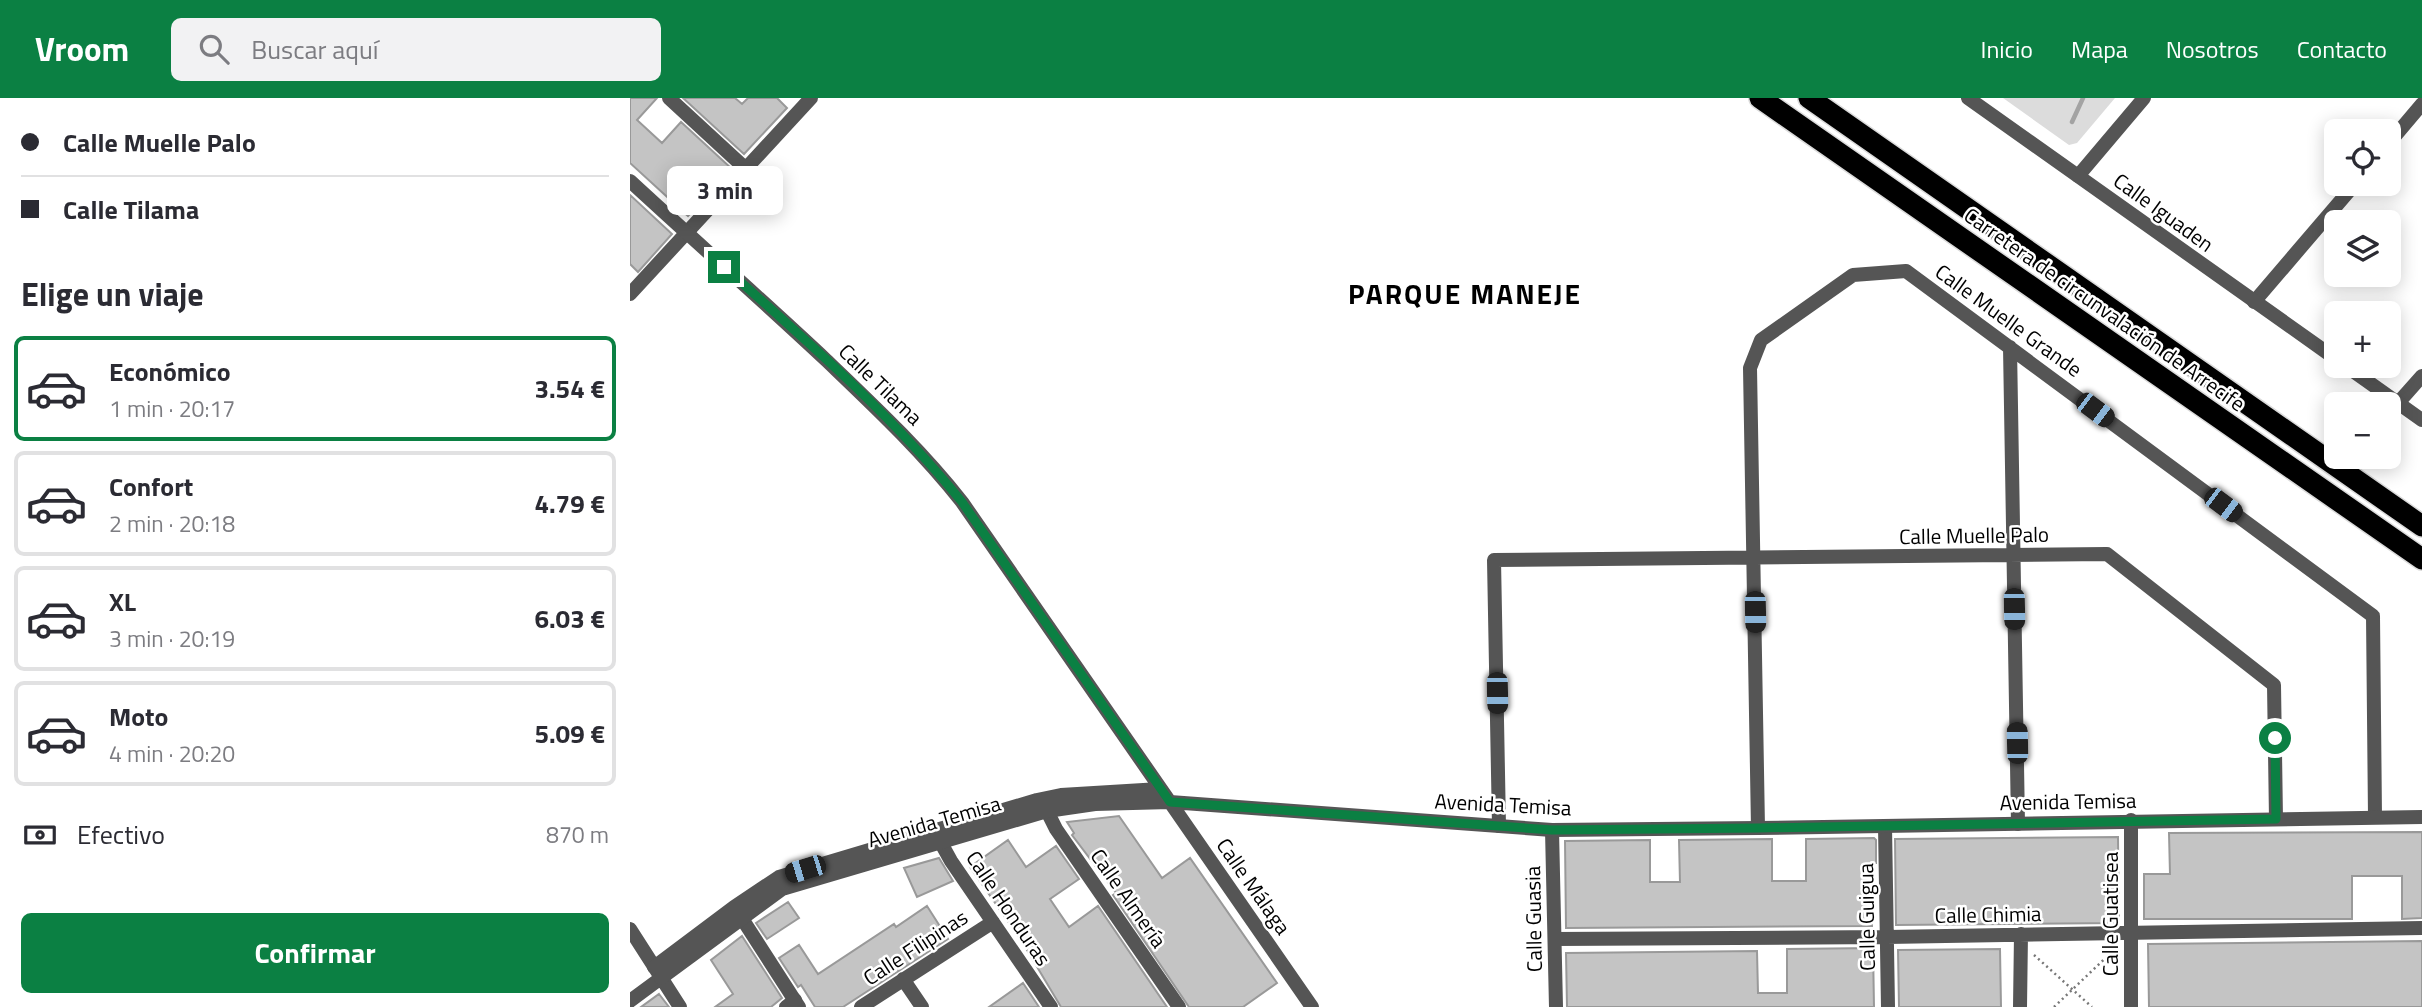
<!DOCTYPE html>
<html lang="es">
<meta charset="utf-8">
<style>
:root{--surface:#fff;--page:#f2f2f3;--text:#2b2b33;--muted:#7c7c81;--line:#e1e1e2;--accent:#0b8043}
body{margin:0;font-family:"Titillium Web",sans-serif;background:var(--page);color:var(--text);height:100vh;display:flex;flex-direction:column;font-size:26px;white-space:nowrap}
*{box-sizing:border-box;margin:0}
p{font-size:23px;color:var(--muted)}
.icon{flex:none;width:38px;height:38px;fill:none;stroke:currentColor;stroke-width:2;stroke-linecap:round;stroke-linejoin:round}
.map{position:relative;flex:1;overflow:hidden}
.panel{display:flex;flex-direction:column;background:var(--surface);width:630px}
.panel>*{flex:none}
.top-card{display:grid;align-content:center;height:154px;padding:0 21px;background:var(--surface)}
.tools{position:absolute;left:1694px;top:21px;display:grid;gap:14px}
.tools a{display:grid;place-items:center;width:77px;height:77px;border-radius:10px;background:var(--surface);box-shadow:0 4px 18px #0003;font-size:35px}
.end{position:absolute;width:32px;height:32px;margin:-16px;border:9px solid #0b8043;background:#fff;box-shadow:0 0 0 4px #fff}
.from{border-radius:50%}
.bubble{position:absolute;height:49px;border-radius:10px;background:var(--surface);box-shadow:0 4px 18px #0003;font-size:23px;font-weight:700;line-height:49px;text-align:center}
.car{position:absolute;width:21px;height:42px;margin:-21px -10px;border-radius:9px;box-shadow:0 0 5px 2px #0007;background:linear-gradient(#222 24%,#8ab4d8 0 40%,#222 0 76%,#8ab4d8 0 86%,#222 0)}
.top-card b{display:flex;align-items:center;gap:24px;height:66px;font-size:26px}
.top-card b+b{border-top:2px solid var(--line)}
.top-card i{width:18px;height:18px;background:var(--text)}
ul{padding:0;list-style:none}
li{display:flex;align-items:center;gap:21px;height:105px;margin:0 14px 10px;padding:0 7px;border:4px solid var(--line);border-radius:10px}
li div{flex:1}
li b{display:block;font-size:26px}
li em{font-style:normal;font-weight:700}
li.on{border-color:var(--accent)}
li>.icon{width:63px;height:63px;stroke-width:1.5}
h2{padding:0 21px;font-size:32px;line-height:84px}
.pay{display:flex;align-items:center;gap:18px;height:77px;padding:0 21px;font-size:26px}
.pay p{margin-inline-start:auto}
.cta{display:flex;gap:14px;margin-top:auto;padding:14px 21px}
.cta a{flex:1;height:80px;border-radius:10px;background:var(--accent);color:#fff;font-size:28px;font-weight:700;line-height:80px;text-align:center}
header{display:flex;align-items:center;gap:42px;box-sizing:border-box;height:98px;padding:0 35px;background:var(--accent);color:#fff}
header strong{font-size:33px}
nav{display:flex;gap:38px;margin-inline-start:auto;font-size:24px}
.search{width:490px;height:63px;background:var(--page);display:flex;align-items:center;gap:18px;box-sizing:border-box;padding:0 24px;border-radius:10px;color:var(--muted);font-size:26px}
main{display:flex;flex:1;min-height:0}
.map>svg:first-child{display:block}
</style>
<header>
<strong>Vroom</strong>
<div class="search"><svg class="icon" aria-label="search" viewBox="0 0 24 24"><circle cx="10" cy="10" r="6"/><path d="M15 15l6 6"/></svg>Buscar aquí</div>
<nav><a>Inicio</a><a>Mapa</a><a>Nosotros</a><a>Contacto</a></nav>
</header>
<main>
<section class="panel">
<div class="top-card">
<b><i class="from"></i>Calle Muelle Palo</b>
<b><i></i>Calle Tilama</b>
</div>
<h2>Elige un viaje</h2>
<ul>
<li class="on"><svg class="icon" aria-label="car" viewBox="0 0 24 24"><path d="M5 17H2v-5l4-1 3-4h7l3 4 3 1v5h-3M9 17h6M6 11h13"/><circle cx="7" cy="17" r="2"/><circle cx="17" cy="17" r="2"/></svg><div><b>Económico</b><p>1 min · 20:17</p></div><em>3.54 €</em></li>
<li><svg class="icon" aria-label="car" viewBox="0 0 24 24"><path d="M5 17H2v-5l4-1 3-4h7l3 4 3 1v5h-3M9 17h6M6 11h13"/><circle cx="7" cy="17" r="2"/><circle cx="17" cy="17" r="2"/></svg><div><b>Confort</b><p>2 min · 20:18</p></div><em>4.79 €</em></li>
<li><svg class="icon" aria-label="car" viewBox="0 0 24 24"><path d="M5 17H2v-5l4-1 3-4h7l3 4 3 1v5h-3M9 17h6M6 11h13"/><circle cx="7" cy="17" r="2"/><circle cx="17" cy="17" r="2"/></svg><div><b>XL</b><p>3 min · 20:19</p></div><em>6.03 €</em></li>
<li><svg class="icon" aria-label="car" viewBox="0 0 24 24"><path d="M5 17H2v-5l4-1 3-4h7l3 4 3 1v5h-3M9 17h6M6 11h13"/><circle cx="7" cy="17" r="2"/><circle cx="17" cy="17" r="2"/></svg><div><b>Moto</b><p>4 min · 20:20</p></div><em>5.09 €</em></li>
</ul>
<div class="pay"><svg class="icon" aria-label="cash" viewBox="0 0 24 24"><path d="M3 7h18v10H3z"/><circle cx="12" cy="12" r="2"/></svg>Efectivo<p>870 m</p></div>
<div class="cta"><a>Confirmar</a></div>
</section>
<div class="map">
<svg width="1792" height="909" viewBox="0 0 1792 909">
<rect width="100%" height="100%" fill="#fff"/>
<path fill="#dcdcdc" d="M1373,0H1485L1447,45L1439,47Z"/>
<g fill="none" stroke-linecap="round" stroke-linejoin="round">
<path stroke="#a3a3a3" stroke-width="4.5" d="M1442,24L1453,0"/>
</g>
<path fill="#c4c4c4" stroke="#999" stroke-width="2" d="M0,0H27L7,22L32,45L51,24L102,71L58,118L0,65Z
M53,0H105L112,6L118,0H147L157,10L114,56Z
M0,97L42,136L8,174L0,166Z
M489,718L532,780L560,760L647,885L613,909H559L483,797L486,795L442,737L444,735L437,724Z
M1792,734V820L1772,821V778H1722V821H1514V776H1540L1539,735Z
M1488,739L1489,825L1266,827L1265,741Z
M1244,740L1246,742V765H1241L1242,828L936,830L935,743L1020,742V784H1050L1049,742L1142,741V783H1176V741Z
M378,742L396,769L426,748L449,781L420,801L439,829L468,808L537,909H431L391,842L340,769Z
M309,760L323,783L287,799L274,770Z
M158,804L169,820L137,841L126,825Z
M297,808L318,841L213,909H185L171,887L168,889L149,860L169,847L188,876L264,826L266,829Z
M112,838L152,900L141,909H85L103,896L81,862Z
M1792,843V909H1519L1518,846Z
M1243,850L1244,909H937L936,855L1127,853L1128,895H1157V851Z
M1370,851L1371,909H1269L1268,852Z
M393,885L409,909H359Z
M29,896L39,909H11Z"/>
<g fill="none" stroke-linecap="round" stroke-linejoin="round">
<g stroke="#dbdbdb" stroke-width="24">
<path id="motorway" d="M1130,0L1792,461
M1179,0L1792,428"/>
</g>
<path stroke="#777" stroke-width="2.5" stroke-dasharray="2 3.5" stroke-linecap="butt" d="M1404,857L1462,909
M1424,909L1486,850"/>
<path stroke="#555" stroke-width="14" d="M39,0L116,71
M1759,45L1792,6
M1448,78L1514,0
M0,196L181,0
M1624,204L1725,86
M1380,249L1388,726
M1768,305L1792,278
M417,713L426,731L549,909
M869,728L864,462L1477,456L1644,587L1646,721
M1255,728L1258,909
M1128,730L1120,270L1131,242L1223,177L1276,173L1743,518L1745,719
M922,732L926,909
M305,734L321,763L421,909
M111,819L169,909
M0,831L50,909
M925,841L1257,839L1792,830
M273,881L292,909
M0,903L31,880
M231,909L363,824
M1390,909L1391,836
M1501,909V722"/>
<path stroke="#555" stroke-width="14" d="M1338,0L1706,261
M0,83C65,143 132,202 196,262C244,308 291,352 332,404L682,909
M1716,268L1792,322
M24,869L104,809L149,779L407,702L431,697L530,691
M31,880L152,791L417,713L465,706L540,704L922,732L1128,730L1792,719
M156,909L165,902"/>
<use href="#motorway" stroke="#000" stroke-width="21"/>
</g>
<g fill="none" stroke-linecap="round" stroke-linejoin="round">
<path stroke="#0b8043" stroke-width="9" d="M94,169C177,243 262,317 332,404L540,704L922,732L1128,730L1646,721L1645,640"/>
</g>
<g text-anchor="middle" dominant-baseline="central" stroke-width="5" stroke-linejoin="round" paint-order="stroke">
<g font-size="21" fill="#000" stroke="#fff">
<text transform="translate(1534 114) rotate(36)">Calle Iguaden</text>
<text transform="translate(1475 211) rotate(35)">Carretera de circunvalación de Arrecife</text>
<text transform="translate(1379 222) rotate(36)">Calle Muelle Grande</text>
<text transform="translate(251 286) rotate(44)">Calle Tilama</text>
<text transform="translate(1344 437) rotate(-1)">Calle Muelle Palo</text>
<text transform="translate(1438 703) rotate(-1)">Avenida Temisa</text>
<text transform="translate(873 706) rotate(3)">Avenida Temisa</text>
<text transform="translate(304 723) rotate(-16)">Avenida Temisa</text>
<text transform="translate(624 788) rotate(55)">Calle Málaga</text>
<text transform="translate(499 800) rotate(55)">Calle Almería</text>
<text transform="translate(379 810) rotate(56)">Calle Honduras</text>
<text transform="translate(1358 816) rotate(-1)">Calle Chimia</text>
<text transform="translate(1480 816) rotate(-90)">Calle Guatisea</text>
<text transform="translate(1236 819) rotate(-91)">Calle Guigua</text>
<text transform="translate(903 821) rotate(-91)">Calle Guasia</text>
<text transform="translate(285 849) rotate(-33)">Calle Filipinas</text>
</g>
<g font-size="28" font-weight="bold" letter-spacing="2" fill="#000" stroke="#fff">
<text x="835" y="195">PARQUE MANEJE</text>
</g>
</g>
</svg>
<div class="tools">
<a><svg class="icon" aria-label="locate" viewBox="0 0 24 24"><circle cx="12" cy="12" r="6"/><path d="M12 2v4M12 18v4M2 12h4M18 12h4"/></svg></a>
<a><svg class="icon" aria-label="layers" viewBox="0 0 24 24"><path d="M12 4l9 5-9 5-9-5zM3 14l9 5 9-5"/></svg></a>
<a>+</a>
<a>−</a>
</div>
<i class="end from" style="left:1645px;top:640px"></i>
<i class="end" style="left:94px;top:169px"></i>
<div class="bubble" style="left:37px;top:68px;width:116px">3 min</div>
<i class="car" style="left:1465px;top:312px;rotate:127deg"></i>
<i class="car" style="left:1593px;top:407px;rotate:127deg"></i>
<i class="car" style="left:1384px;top:511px;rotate:179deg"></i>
<i class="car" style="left:1125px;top:514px;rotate:179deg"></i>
<i class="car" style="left:867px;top:595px;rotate:179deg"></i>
<i class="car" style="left:1387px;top:645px;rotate:359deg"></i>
<i class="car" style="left:175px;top:771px;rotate:253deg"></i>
</div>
</main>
